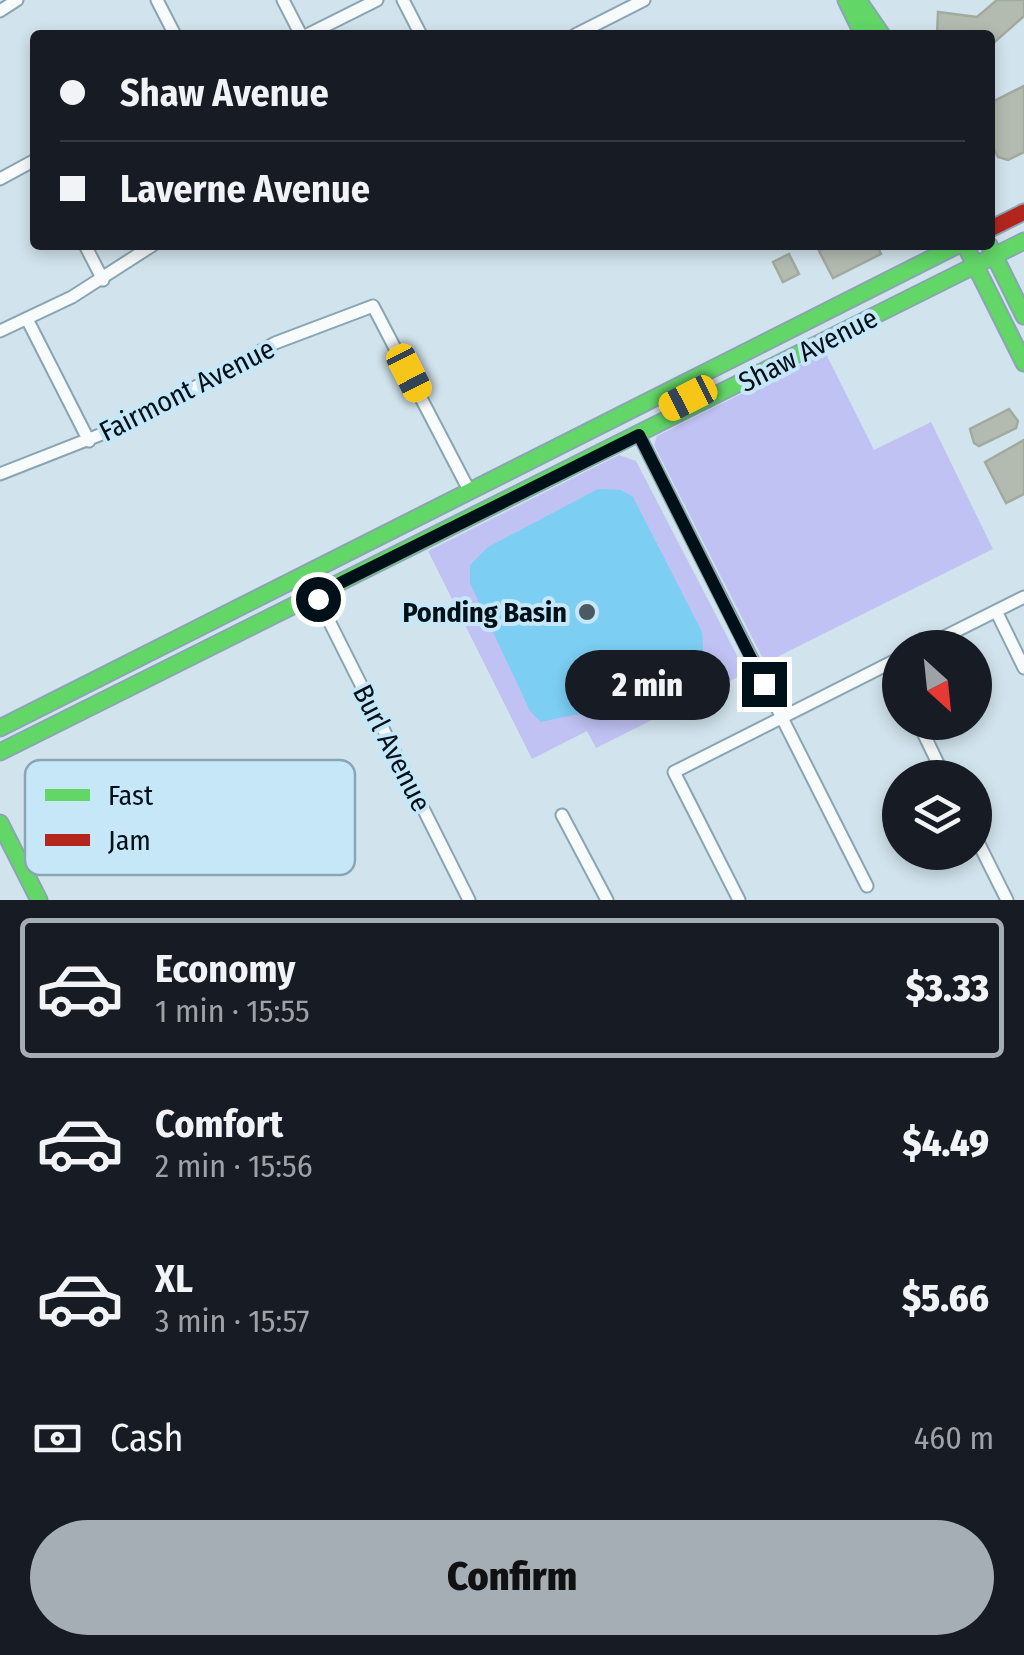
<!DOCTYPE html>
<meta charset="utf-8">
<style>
:root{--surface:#171b24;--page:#242831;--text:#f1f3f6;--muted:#9ea1a6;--line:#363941;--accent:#a5aeb4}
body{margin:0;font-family:"Fira Sans Condensed",sans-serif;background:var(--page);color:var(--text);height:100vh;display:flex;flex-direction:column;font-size:38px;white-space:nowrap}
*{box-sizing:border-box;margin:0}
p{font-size:32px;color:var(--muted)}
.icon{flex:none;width:55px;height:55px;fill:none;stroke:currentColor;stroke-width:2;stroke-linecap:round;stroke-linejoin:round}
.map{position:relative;height:900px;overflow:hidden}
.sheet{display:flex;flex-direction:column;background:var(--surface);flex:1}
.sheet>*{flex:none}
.top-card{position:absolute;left:30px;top:30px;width:965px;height:220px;border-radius:10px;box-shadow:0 5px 15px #0003;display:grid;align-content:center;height:220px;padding:0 30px;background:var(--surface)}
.needle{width:65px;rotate:153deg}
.buttons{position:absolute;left:882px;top:630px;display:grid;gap:20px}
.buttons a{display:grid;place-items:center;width:110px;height:110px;border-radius:50%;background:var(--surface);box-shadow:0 5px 15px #0003;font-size:50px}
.end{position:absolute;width:45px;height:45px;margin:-22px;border:12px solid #001019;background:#fff;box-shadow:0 0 0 5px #fff}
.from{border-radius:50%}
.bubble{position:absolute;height:70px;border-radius:35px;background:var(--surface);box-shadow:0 5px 15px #0003;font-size:32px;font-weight:800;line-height:70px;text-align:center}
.car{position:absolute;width:30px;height:60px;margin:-30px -15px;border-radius:12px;box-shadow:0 0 8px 2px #0007;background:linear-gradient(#f5c518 24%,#345 0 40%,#f5c518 0 76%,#345 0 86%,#f5c518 0)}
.top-card b{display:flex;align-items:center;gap:35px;height:95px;font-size:38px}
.top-card b+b{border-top:2px solid var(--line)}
.top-card i{width:25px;height:25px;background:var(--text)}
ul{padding:18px 0 0;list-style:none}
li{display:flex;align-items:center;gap:30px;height:140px;margin:0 20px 15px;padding:0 10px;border:5px solid transparent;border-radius:10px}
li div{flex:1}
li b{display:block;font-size:38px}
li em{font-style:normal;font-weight:800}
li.current{border-color:var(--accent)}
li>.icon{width:90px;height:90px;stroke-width:1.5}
.pay{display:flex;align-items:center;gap:25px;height:110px;padding:0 30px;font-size:38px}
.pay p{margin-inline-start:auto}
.button{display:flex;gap:20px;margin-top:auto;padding:20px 30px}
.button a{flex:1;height:115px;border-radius:60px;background:var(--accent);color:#111;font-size:40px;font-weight:800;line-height:115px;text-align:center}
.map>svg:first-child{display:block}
</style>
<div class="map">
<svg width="1024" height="900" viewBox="0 0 1024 900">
<rect width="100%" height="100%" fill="#d1e3ec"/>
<path fill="#c0c2f4" d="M825,352L874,450L931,422L993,549L765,663L654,445L657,436Z
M619,455L636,461L746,673L596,748L587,731L532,759L428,551Z"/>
<path fill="#7ccef3" d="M598,489L621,490L633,497L702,632L704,663C654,710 603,707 541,722L530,711L470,583V565L488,547Z"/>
<path fill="#b3bbb0" stroke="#a1aa9e" stroke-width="2.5" d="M997,0H1024V16L990,46V35H937L938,12L977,17Z
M1024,86V152L1008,160L998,157L990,142V103Z
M830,245H877L881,254L833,278L819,251Z
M789,254L799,274L783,282L773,262Z
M1009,409L1018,421L1016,428L979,446L974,443L970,429Z
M1024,440V494L1006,503L985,462Z"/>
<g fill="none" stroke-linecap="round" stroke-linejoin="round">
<g stroke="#89a5b1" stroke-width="15">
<path id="street" d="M157,0L175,35
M283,0L301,35
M403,0L421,35
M0,11L17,0
M307,35L377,0
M575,35L644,0
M0,179L35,160
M85,245L103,280
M27,319L89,441
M0,331L72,297L153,245
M639,435L867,886
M0,474L130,423L275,343L373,306L470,492
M316,595L469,900
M996,611L1024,668
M922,648L1024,597
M888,664L900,688
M918,722L945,778
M562,815L607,900
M975,836L1007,900
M739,900L674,772L900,658"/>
</g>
<g stroke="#89a5b1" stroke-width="19">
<path id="fast" d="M846,0L863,35
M858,0L882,35
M965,245L1024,363
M989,245L1024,316
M0,728L958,245
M0,752L1024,241
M0,823L39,900"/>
</g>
<g stroke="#89a5b1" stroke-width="19">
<path id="jam" d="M990,229L1024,212"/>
</g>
<use href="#street" stroke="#f8fbfc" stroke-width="11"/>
<use href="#fast" stroke="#63d668" stroke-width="15"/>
<use href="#jam" stroke="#b3261e" stroke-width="15"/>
</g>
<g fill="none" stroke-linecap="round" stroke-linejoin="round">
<path stroke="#001019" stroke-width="12" d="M318,599L316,595L639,435L764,684"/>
</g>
<circle fill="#495a63" stroke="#c5e7f8" stroke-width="4" cx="587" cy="612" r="10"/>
<g text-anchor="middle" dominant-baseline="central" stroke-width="8" stroke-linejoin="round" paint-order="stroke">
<g font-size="28" fill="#001019" stroke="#c5e7f8">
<text transform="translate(808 350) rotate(-27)">Shaw Avenue</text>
<text transform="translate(187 390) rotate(-27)">Fairmont Avenue</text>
<text transform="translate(392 748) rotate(63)">Burl Avenue</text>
</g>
<g font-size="28" font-weight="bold" fill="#001019" stroke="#c5e7f8" text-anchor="end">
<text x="567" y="612">Ponding Basin</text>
</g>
</g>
<rect x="25" y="760" width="330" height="115" rx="15" fill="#c5e7f8" stroke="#8aa6b5" stroke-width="2.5"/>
<rect x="45" y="789" width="45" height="12" fill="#63d668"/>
<rect x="45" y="834" width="45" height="12" fill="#b3261e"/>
<g font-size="28" fill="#001019">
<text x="108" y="805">Fast</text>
<text x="108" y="850">Jam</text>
</g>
</svg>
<div class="buttons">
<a><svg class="needle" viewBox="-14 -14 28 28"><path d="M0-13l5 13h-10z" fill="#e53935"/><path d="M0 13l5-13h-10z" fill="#9ea1a6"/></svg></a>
<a><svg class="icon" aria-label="layers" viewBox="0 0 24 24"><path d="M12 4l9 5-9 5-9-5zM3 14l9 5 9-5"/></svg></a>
</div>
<i class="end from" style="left:318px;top:599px"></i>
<i class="end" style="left:764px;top:684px"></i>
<div class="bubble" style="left:565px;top:650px;width:165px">2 min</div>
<i class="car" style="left:409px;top:373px;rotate:153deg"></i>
<i class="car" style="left:688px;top:398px;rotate:243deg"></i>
<div class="top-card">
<b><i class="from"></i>Shaw Avenue</b>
<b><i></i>Laverne Avenue</b>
</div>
</div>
<section class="sheet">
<ul>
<li class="current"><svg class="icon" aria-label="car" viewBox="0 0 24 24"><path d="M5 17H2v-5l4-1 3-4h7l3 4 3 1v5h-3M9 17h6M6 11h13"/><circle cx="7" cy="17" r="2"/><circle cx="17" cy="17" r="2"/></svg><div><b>Economy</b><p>1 min · 15:55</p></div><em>$3.33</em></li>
<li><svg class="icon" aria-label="car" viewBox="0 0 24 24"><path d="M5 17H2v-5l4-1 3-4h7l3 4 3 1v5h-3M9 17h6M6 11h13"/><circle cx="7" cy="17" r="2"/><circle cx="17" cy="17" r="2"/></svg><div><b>Comfort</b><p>2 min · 15:56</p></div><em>$4.49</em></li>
<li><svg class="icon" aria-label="car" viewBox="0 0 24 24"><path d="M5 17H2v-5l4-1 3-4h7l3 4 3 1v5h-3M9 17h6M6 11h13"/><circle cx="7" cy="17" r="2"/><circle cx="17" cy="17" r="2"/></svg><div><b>XL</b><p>3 min · 15:57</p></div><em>$5.66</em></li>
</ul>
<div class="pay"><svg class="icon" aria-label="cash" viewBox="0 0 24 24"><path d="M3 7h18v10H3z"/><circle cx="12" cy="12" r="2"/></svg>Cash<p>460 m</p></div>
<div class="button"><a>Confirm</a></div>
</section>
